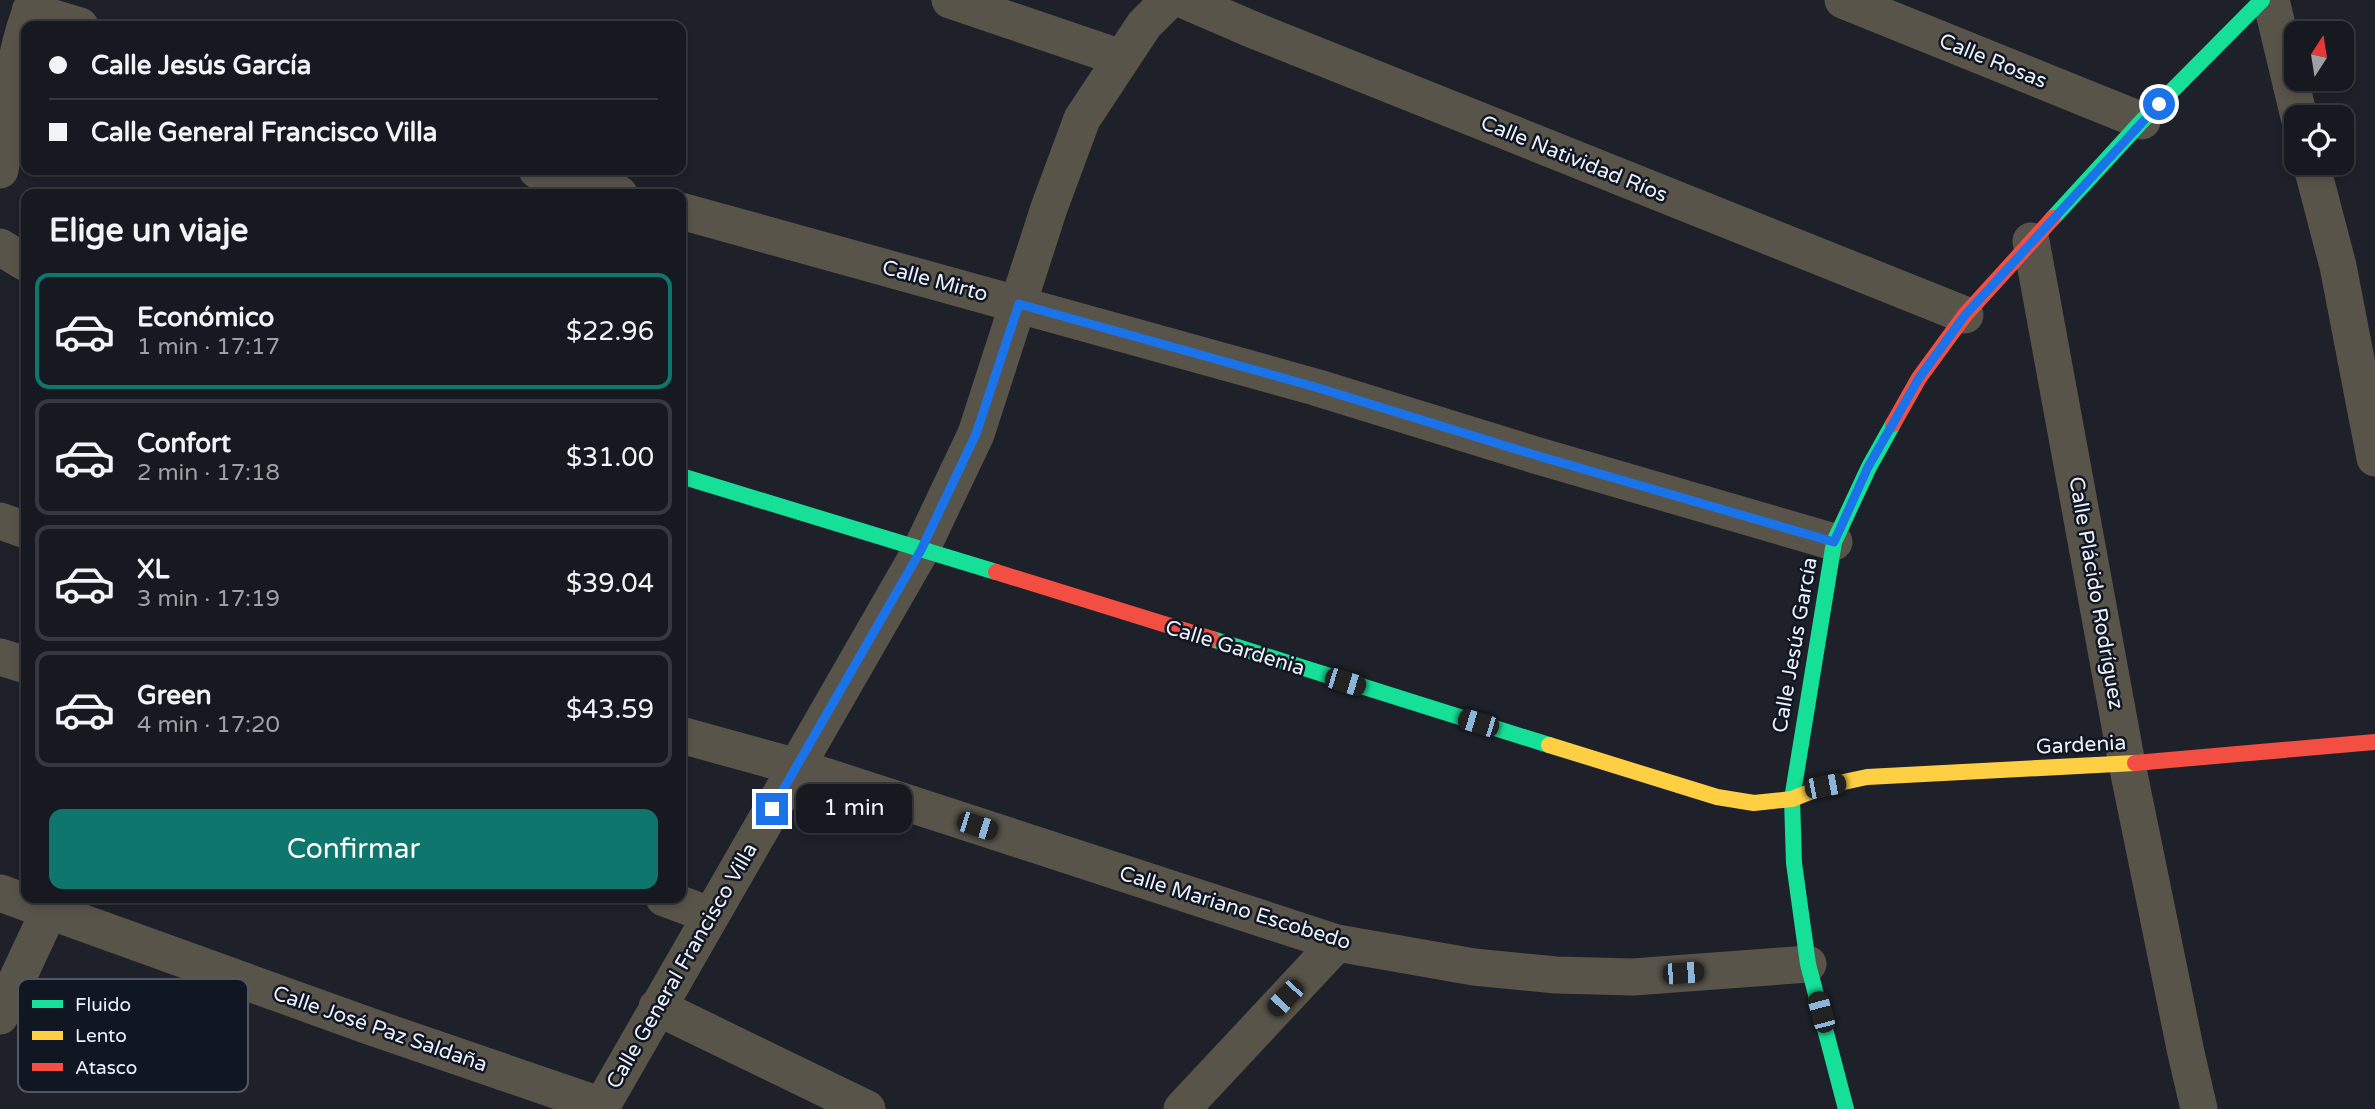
<!DOCTYPE html>
<html lang="es">
<meta charset="utf-8">
<style>
:root{--surface:#16191f;--page:#23262c;--text:#f1f3f6;--muted:#9ea0a4;--line:#35383d;--accent:#0f766e}
body{margin:0;font-family:"Varela Round",sans-serif;background:var(--page);color:var(--text);height:100vh;display:flex;flex-direction:column;font-size:26px;white-space:nowrap}
*{box-sizing:border-box;margin:0}
p{font-size:23px;color:var(--muted)}
.icon{flex:none;width:38px;height:38px;fill:none;stroke:currentColor;stroke-width:2;stroke-linecap:round;stroke-linejoin:round}
.map{position:relative;flex:1;overflow:hidden}
.side{position:absolute;left:21px;top:189px;width:665px;height:714px;display:flex;flex-direction:column;background:var(--surface);border-radius:14px;box-shadow:0 4px 10px #0003,0 0 0 2px var(--line)}
.side>*{flex:none}
.guide{position:absolute;left:21px;top:21px;width:665px;height:154px;border-radius:14px;box-shadow:0 4px 10px #0003,0 0 0 2px var(--line);display:grid;align-content:center;height:154px;padding:0 28px;background:var(--surface)}
.needle{width:46px;rotate:12deg}
.fabs{position:absolute;left:2284px;top:21px;display:grid;gap:14px}
.fabs a{display:grid;place-items:center;width:70px;height:70px;border-radius:14px;background:var(--surface);box-shadow:0 4px 10px #0003,0 0 0 2px var(--line);font-size:35px}
.end{position:absolute;width:32px;height:32px;margin:-16px;border:9px solid #1a73e8;background:#fff;box-shadow:0 0 0 4px #fff}
.from{border-radius:50%}
.bubble{position:absolute;height:49px;border-radius:14px;background:var(--surface);box-shadow:0 4px 10px #0003,0 0 0 2px var(--line);font-size:23px;font-weight:600;line-height:49px;text-align:center}
.car{position:absolute;width:21px;height:42px;margin:-21px -10px;border-radius:9px;box-shadow:0 0 5px 2px #0007;background:linear-gradient(#222 24%,#8ab4d8 0 40%,#222 0 76%,#8ab4d8 0 86%,#222 0)}
.guide b{display:flex;align-items:center;gap:24px;height:66px;font-size:26px}
.guide b+b{border-top:2px solid var(--line)}
.guide i{width:18px;height:18px;background:var(--text)}
ul{padding:0;list-style:none}
li{display:flex;align-items:center;gap:21px;height:116px;margin:0 14px 10px;padding:0 14px;border:4px solid var(--line);border-radius:14px}
li div{flex:1}
li b{display:block;font-size:26px}
li em{font-style:normal;font-weight:600}
li.active{border-color:var(--accent)}
li>.icon{width:63px;height:63px;stroke-width:1.5}
h2{padding:0 28px;font-size:32px;line-height:84px}
.button{display:flex;gap:14px;margin-top:auto;padding:14px 28px}
.button a{flex:1;height:80px;border-radius:14px;background:var(--accent);color:#fff;font-size:28px;font-weight:600;line-height:80px;text-align:center}
.map>svg:first-child{display:block}
</style>
<div class="map">
<svg width="2375" height="1109" viewBox="0 0 2375 1109">
<rect width="100%" height="100%" fill="#1e2129"/>
<g fill="none" stroke-linecap="round" stroke-linejoin="round">
<path stroke="#59544a" stroke-width="37" d="M950,0L1121,58
M1184,0L1251,29L1965,315
M1843,0L2142,121
M2271,0L2299,117
M30,11L80,26
M2311,163L2338,266L2375,458
M0,170C9,120 13,44 36,0
M537,170L619,194
M681,211L1315,387L1535,455L1834,542
M2031,241L2127,764L2186,1053L2199,1109
M0,247L26,263
M0,521L26,530
M0,657L26,665
M681,735L797,767L1337,943L1474,967L1556,975L1633,977L1808,964
M0,893L369,1026L602,1106
M664,898L710,915
M657,1007L867,1109
M0,1016L55,898
M600,1109L921,550L976,434L1049,208L1082,119L1144,25L1169,0
M1182,1109L1337,943"/>
<path stroke="#16e098" stroke-width="16" d="M2053,218L2142,121L2262,0
M681,476L996,572
M1212,639L1549,745
M1846,1109L1808,964L1794,863L1792,799L1834,542L1869,467L1893,424"/>
<path stroke="#ffcf43" stroke-width="16" d="M1549,745L1717,797L1754,803L1792,799L1825,786L1867,777L2135,763"/>
<path stroke="#f24e42" stroke-width="16" d="M1893,424L1919,378L1965,315L2053,218
M996,572L1212,639
M2135,763L2375,742"/>
</g>
<g fill="none" stroke-linecap="round" stroke-linejoin="round">
<path stroke="#1a73e8" stroke-width="9" d="M772,809L921,550L976,434L1019,304L1315,387L1535,455L1834,542L1868,467L1919,378L1965,315L2159,104"/>
</g>
<g text-anchor="middle" dominant-baseline="central" stroke-width="5" stroke-linejoin="round" paint-order="stroke">
<g font-size="21" fill="#ebf0f9" stroke="#111623">
<text transform="translate(1993 61) rotate(22)">Calle Rosas</text>
<text transform="translate(1574 159) rotate(22)">Calle Natividad Ríos</text>
<text transform="translate(935 281) rotate(15)">Calle Mirto</text>
<text transform="translate(2096 593) rotate(80)">Calle Plácido Rodríguez</text>
<text transform="translate(1795 645) rotate(-80)">Calle Jesús García</text>
<text transform="translate(1235 648) rotate(17)">Calle Gardenia</text>
<text transform="translate(2081 745) rotate(-3)">Gardenia</text>
<text transform="translate(1235 908) rotate(17)">Calle Mariano Escobedo</text>
<text transform="translate(682 966) rotate(-60)">Calle General Francisco Villa</text>
<text transform="translate(380 1029) rotate(19)">Calle José Paz Saldaña</text>
</g>
</g>
<rect x="18" y="979" width="230" height="113" rx="10" fill="#111623" stroke="#525763" stroke-width="2"/>
<rect x="32" y="1000" width="31" height="8" fill="#16e098"/>
<rect x="32" y="1031" width="31" height="9" fill="#ffcf43"/>
<rect x="32" y="1063" width="31" height="8" fill="#f24e42"/>
<g font-size="19" fill="#ebf0f9">
<text x="75" y="1011">Fluido</text>
<text x="75" y="1042">Lento</text>
<text x="75" y="1074">Atasco</text>
</g>
</svg>
<div class="fabs">
<a><svg class="needle" viewBox="-14 -14 28 28"><path d="M0-13l5 13h-10z" fill="#e53935"/><path d="M0 13l5-13h-10z" fill="#9ea0a4"/></svg></a>
<a><svg class="icon" aria-label="locate" viewBox="0 0 24 24"><circle cx="12" cy="12" r="6"/><path d="M12 2v4M12 18v4M2 12h4M18 12h4"/></svg></a>
</div>
<i class="end from" style="left:2159px;top:104px"></i>
<i class="end" style="left:772px;top:809px"></i>
<div class="bubble" style="left:796px;top:784px;width:116px">1 min</div>
<i class="car" style="left:1345px;top:682px;rotate:107deg"></i>
<i class="car" style="left:1478px;top:723px;rotate:287deg"></i>
<i class="car" style="left:1825px;top:786px;rotate:79deg"></i>
<i class="car" style="left:977px;top:826px;rotate:108deg"></i>
<i class="car" style="left:1683px;top:973px;rotate:86deg"></i>
<i class="car" style="left:1285px;top:998px;rotate:223deg"></i>
<i class="car" style="left:1821px;top:1012px;rotate:345deg"></i>
<div class="guide">
<b><i class="from"></i>Calle Jesús García</b>
<b><i></i>Calle General Francisco Villa</b>
</div>
<section class="side">
<h2>Elige un viaje</h2>
<ul>
<li class="active"><svg class="icon" aria-label="car" viewBox="0 0 24 24"><path d="M5 17H2v-5l4-1 3-4h7l3 4 3 1v5h-3M9 17h6M6 11h13"/><circle cx="7" cy="17" r="2"/><circle cx="17" cy="17" r="2"/></svg><div><b>Económico</b><p>1 min · 17:17</p></div><em>$22.96</em></li>
<li><svg class="icon" aria-label="car" viewBox="0 0 24 24"><path d="M5 17H2v-5l4-1 3-4h7l3 4 3 1v5h-3M9 17h6M6 11h13"/><circle cx="7" cy="17" r="2"/><circle cx="17" cy="17" r="2"/></svg><div><b>Confort</b><p>2 min · 17:18</p></div><em>$31.00</em></li>
<li><svg class="icon" aria-label="car" viewBox="0 0 24 24"><path d="M5 17H2v-5l4-1 3-4h7l3 4 3 1v5h-3M9 17h6M6 11h13"/><circle cx="7" cy="17" r="2"/><circle cx="17" cy="17" r="2"/></svg><div><b>XL</b><p>3 min · 17:19</p></div><em>$39.04</em></li>
<li><svg class="icon" aria-label="car" viewBox="0 0 24 24"><path d="M5 17H2v-5l4-1 3-4h7l3 4 3 1v5h-3M9 17h6M6 11h13"/><circle cx="7" cy="17" r="2"/><circle cx="17" cy="17" r="2"/></svg><div><b>Green</b><p>4 min · 17:20</p></div><em>$43.59</em></li>
</ul>
<div class="button"><a>Confirmar</a></div>
</section>
</div>
